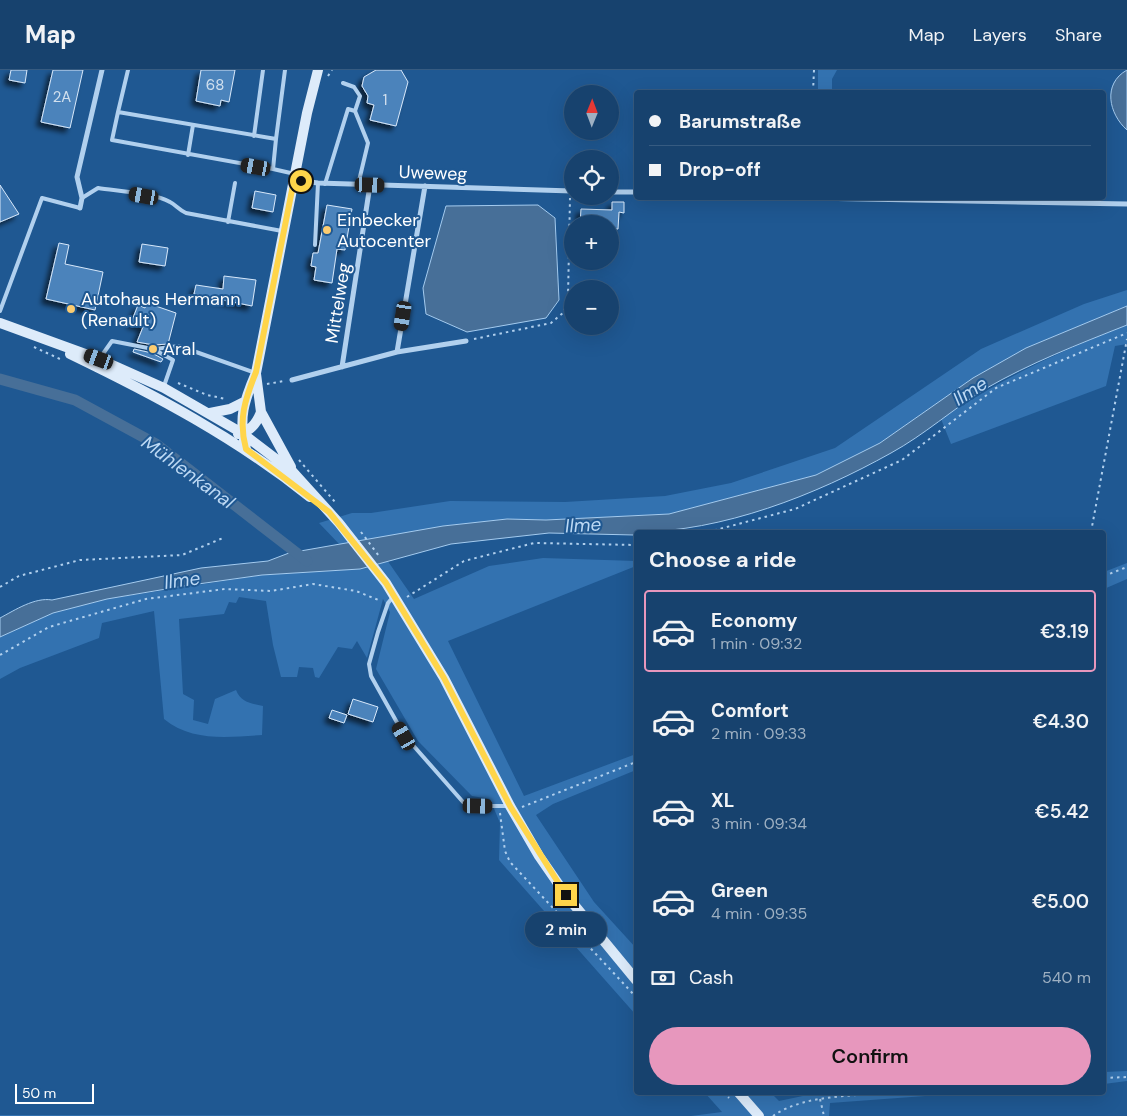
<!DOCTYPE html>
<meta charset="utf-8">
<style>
:root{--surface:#17426e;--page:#244d76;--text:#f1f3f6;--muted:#9eb0c2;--line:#365b81;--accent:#e797bd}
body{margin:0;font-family:"DM Sans",sans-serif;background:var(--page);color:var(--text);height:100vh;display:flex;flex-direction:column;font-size:19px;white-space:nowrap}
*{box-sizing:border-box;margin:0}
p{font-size:16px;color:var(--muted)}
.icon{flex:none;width:28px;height:28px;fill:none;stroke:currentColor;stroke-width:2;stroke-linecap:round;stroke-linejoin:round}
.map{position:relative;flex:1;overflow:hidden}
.side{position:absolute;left:634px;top:460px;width:472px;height:565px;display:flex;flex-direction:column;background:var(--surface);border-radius:5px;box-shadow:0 5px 20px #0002,0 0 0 1px var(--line)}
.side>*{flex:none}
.banner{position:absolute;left:634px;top:20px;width:472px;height:110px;border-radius:5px;box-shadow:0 5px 20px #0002,0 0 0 1px var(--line);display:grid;align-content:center;height:110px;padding:0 15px;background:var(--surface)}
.needle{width:32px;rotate:1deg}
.fabs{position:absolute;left:564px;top:15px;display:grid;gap:10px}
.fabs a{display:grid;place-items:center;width:55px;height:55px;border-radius:50%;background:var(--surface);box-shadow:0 5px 20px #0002,0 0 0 1px var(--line);font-size:25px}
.scale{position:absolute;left:15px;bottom:12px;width:79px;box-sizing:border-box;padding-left:5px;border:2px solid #fff;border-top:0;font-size:14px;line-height:18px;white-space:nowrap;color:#fff;-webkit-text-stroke:4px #1f5892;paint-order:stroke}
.end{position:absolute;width:22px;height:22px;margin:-11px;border:6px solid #ffd54a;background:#111;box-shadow:0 0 0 2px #111}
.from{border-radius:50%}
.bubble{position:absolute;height:35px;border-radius:18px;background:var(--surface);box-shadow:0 5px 20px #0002,0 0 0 1px var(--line);font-size:16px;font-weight:600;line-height:35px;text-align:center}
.car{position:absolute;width:15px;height:30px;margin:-15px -8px;border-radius:6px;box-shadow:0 0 4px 1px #0007;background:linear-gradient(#222 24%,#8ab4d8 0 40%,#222 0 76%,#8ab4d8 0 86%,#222 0)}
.banner b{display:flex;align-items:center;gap:18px;height:48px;font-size:19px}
.banner b+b{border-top:1px solid var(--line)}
.banner i{width:12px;height:12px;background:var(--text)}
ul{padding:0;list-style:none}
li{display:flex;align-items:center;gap:15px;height:82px;margin:0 10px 8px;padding:0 5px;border:2px solid transparent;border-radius:5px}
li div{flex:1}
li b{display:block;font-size:19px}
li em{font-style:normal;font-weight:600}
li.selected{border-color:var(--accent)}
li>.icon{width:45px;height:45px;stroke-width:1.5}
h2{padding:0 15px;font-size:22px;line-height:60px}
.pay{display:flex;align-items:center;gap:12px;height:55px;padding:0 15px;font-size:19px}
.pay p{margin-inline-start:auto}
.cta{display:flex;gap:10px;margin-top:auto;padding:10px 15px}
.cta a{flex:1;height:58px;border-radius:30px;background:var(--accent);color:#111;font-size:20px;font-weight:600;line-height:58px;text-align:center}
header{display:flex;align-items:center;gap:30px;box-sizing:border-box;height:70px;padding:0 25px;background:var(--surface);border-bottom:1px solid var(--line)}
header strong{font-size:24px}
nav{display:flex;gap:28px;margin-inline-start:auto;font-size:18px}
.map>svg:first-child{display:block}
</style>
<header>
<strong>Map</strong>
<nav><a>Map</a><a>Layers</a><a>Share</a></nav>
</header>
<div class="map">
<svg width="1127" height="1046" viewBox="0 0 1127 1046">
<defs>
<filter id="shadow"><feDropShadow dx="-4.5" dy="4.5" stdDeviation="2.5" flood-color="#0009"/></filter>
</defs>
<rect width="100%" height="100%" fill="#1f5892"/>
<path fill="#3372b0" d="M818,0H837L832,9V22H818Z
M1127,220V236L1026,278L973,308L880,373L816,405L669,444L546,450L507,449L443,456L341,476L319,453L352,443H371L450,431L565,432L665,426L731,413L835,378L981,279L1084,234Z
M1127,255V274L1115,276L1106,316L951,374L941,349C1003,308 1058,282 1127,255Z
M543,488L636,491V496L448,571L524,726L636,684V700L553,734L536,745L594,832L636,878V945L499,790L500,753L490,729L472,726L418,671L376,599L390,542L383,529L367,588L357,571L352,579L338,577L319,608L315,607L313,598L299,597L297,607H281L273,575L266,531L239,527L236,533L229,532L224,544L179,549L183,624L194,630L193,650L208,654L215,629L236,620C241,633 251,633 263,636L262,665C228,667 192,672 164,649L154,541L102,553L99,568L20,598L0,609V567L53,543L107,529L262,505L360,499L387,490L414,529L489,496Z
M1127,493V509L1104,519V502Z
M1127,1001V1011L1104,1014V1002Z
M705,1023H771L779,1031L817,1023H966L830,1033L829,1046H691L722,1042Z
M0,1045L602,1046H0Z"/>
<path fill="#476f98" stroke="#a4cbef" d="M1127,0V60C1109,44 1102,14 1127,0Z
M538,135L555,148L559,230L546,248L467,262L426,244L423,218L446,136Z
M1127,236V255C1079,274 1030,293 985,319C953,339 924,365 891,383C816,425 722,462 636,462L634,465L549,463L451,474L360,499L262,505L184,516L107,529L53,543L0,567V548C15,540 35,527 52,530L201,498L268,491L289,483L443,456L507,449L546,450L669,444L816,405L880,373L973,308L1026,278Z"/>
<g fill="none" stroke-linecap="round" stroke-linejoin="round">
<path stroke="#476f98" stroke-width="11" d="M0,309L75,330L156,374L307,491"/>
</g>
<path fill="#4c83bb" stroke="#d7e8fa" filter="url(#shadow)" d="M11,0H27L25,13L9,10Z
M53,0H83L70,58L41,52Z
M201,0H235L229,32L221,30L220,36L196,31Z
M376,0H401L408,12L396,56L370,50L374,35L367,33L368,26L362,16L364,7Z
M0,115L19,144L0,152Z
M255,121L276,125L273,142L252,138Z
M612,132H624V143L619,142L618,159H610V154H580L581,139L612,140Z
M327,135L352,139L345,180L337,179L332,213L314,210L316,197L311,196L313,183H318Z
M59,173L69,175L65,194L103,202L95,240L46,229Z
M142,174L168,178L165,196L139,192Z
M224,206L256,210L252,236L194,224L196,215L223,219Z
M147,233L176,243L168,274L154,275L137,272L143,257L131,253L138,235L145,238Z
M134,279L152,283L163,289L161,292L133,282Z
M353,629L378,637L373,652L348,644Z
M332,640L347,645L344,653L329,648Z"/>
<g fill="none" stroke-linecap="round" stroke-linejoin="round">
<path stroke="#b1d0ee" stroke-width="2" stroke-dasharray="2.5 4" stroke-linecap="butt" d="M328,6L332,0
M813,22L814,0
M474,269L551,253L564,242L568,227L570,128
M34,277L62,290
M178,313L207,325L226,329
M267,314L284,311
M299,390L335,432
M361,462L379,486
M708,462L795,439L902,390L996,318L1127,263
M1091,462L1127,269
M1104,506L1127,497
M0,517L19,506L80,490L182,485L223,468
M407,527L464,491L534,473L636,475
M0,585L49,557L146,529L225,519L271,521L313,514L356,521L381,531
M522,737L636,692
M500,743L505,781L510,792L636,927
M1104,1008L1127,1007
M724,1022L729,1028
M820,1029L824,1046
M773,1046C806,1022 869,1026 909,1022"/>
<path stroke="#b1d0ee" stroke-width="4" d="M128,0L118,42L276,69L273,99L295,104
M343,13L354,17L360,26L355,41
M118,42L112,70L273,99
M254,66L263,0
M276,69L285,0
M188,85L193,55
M325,114L348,39L355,41L368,73L358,115
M82,128L98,118C116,121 155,123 170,132C176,135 179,140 186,143L282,161
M228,152L235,113
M315,175L318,113
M0,241L42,128L80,138
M155,279L179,276L256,303
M100,288L112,271L153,279L173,290L164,316
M393,527L388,533L378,562L369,594L371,606L404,665L463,732L478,736H510"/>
<path stroke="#b1d0ee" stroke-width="5" d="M294,110L318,113L572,121
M610,122H636
M812,128L1127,134
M80,138L82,128L77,107L102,0
M397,282L425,116
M342,297L370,115
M292,310L397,282L466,271"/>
<path stroke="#ddebfa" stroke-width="10" d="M0,253L99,289L164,318L242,363L293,402L339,453L386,513L444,608L510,736L539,786L566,825L636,910
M70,284C155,325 236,368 310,427
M256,304L261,342L291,397
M210,343L230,339L244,332
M238,364C250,362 257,353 261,342
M246,379C238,348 244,331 256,303L307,43L318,0
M738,1022L759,1046"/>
</g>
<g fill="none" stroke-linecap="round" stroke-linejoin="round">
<path stroke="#ffd54a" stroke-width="6" d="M301,111L294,110L256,302C245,329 238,350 246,379L329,442L386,513L444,608L510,736L566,825"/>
</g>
<g fill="#fbcc71" stroke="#1f5892" stroke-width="2">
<circle cx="327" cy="160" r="5"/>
<circle cx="71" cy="239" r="5"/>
<circle cx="153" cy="279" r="5"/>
</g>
<g text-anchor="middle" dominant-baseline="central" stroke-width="4" stroke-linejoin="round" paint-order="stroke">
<g font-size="15" fill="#d2e0ee">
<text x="215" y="15">68</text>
<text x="62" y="27">2A</text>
<text x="385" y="30">1</text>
</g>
<g font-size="18" fill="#fff" stroke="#1f5892">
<text transform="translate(433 103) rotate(2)">Uweweg</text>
<text transform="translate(338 233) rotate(-81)">Mittelweg</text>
</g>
<g font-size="18" fill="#fff" stroke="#1f5892" text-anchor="start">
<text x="337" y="150">Einbecker<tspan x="337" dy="21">Autocenter</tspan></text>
<text x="81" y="229">Autohaus Hermann<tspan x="81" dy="21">(Renault)</tspan></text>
<text x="163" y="279">Aral</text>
</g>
<g font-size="19" font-style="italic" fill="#bdd9f4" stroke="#1f5892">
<text transform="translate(970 321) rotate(-33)">Ilme</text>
<text transform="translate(188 402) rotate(36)">Mühlenkanal</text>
<text transform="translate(583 455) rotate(-3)">Ilme</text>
<text transform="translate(182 510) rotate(-8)">Ilme</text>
</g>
</g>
</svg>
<div class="fabs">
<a><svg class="needle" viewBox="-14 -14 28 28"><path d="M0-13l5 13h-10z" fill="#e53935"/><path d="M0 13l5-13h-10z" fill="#9eb0c2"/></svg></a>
<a><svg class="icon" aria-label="locate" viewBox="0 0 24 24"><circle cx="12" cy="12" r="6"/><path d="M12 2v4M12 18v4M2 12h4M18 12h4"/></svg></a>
<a>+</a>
<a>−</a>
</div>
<div class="scale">50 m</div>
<i class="end from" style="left:301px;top:111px"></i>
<i class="end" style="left:566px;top:825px"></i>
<div class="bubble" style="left:525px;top:842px;width:82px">2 min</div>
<i class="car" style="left:256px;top:97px;rotate:280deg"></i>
<i class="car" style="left:370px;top:115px;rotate:92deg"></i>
<i class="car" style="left:144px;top:126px;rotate:280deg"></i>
<i class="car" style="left:403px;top:246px;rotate:189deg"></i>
<i class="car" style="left:99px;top:289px;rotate:290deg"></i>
<i class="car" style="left:404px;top:666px;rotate:330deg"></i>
<i class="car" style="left:478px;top:736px;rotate:91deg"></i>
<div class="banner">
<b><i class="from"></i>Barumstraße</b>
<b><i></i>Drop-off</b>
</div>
<section class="side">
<h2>Choose a ride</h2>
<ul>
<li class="selected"><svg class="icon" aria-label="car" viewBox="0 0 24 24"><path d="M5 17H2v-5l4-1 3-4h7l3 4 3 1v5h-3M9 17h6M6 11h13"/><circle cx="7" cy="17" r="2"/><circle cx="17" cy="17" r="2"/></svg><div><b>Economy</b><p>1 min · 09:32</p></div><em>€3.19</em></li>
<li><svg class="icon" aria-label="car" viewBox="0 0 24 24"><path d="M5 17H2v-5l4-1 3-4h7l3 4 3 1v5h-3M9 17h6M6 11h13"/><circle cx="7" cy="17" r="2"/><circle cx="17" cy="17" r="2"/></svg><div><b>Comfort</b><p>2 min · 09:33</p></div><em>€4.30</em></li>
<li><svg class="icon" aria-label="car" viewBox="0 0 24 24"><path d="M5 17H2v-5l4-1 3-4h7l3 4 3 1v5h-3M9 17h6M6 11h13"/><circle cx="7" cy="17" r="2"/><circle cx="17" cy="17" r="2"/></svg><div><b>XL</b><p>3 min · 09:34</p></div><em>€5.42</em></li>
<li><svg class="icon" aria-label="car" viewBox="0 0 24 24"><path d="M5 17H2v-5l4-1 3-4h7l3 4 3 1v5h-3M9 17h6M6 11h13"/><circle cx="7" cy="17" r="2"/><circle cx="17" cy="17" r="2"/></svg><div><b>Green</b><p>4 min · 09:35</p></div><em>€5.00</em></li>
</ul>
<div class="pay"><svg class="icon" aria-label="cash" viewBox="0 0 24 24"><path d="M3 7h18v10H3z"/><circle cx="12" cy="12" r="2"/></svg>Cash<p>540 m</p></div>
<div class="cta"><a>Confirm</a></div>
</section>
</div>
